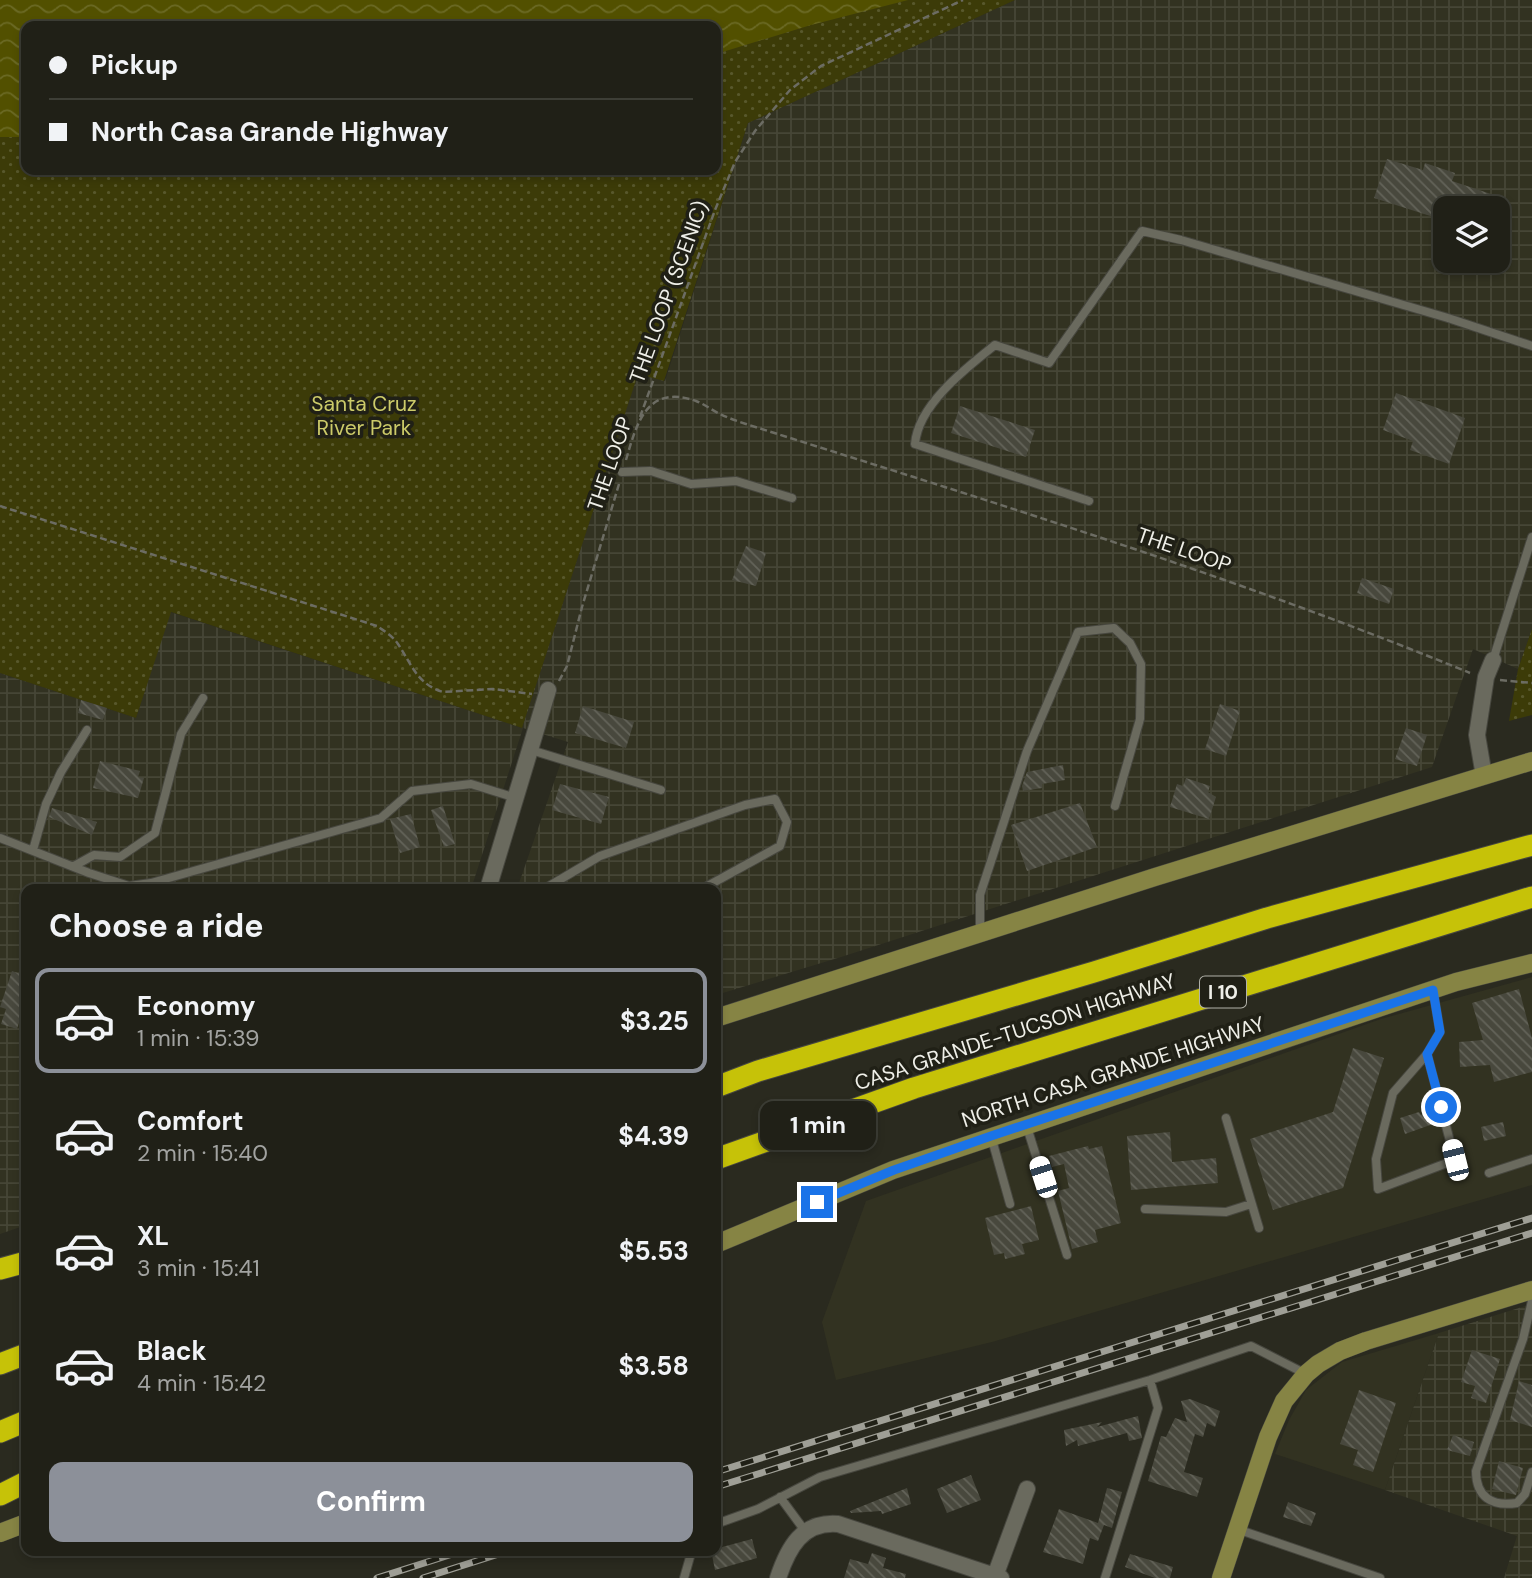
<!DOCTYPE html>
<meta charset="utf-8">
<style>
:root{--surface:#202017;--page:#282820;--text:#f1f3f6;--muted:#a2a3a1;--line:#3d3e36;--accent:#8c9099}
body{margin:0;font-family:"DM Sans",sans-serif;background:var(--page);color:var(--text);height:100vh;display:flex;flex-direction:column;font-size:26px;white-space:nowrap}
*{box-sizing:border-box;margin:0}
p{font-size:23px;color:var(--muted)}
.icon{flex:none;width:38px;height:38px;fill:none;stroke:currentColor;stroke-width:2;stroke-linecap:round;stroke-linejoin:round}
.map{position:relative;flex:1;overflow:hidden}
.sheet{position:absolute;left:21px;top:884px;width:700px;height:672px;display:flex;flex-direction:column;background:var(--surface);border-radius:14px;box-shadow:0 4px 10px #0003,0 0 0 2px var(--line)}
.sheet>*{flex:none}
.guide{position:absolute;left:21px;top:21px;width:700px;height:154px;border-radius:14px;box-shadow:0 4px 10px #0003,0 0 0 2px var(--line);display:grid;align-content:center;height:154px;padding:0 28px;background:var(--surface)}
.tools{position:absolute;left:1433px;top:196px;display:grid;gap:14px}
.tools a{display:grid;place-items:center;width:77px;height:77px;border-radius:14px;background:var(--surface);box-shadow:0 4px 10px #0003,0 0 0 2px var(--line);font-size:35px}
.end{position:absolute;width:32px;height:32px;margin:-16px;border:9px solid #1a73e8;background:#fff;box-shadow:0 0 0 4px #fff}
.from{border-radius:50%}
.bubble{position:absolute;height:49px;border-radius:14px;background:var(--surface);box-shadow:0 4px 10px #0003,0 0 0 2px var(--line);font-size:23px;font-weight:700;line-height:49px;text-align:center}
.car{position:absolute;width:21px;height:42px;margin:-21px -10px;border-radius:9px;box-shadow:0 0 5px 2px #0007;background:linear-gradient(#fff 24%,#345 0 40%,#fff 0 76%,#345 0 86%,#fff 0)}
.guide b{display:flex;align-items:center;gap:24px;height:66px;font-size:26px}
.guide b+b{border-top:2px solid var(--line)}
.guide i{width:18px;height:18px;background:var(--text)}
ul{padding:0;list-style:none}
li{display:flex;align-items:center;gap:21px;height:105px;margin:0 14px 10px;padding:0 14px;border:4px solid transparent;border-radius:14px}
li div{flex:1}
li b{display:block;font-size:26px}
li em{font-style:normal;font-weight:700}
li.current{border-color:var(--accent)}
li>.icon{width:63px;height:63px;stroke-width:1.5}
h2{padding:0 28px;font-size:32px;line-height:84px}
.button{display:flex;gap:14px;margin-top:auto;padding:14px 28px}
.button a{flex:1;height:80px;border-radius:14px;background:var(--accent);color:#fff;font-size:28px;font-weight:700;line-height:80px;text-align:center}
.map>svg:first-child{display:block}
</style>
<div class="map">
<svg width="1532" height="1578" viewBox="0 0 1532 1578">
<defs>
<pattern id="industrial-grid" width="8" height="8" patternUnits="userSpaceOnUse" patternTransform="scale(1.75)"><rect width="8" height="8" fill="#323221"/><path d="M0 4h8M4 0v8" fill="none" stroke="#464636"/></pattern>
<pattern id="grass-dots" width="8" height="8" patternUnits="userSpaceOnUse" patternTransform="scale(1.75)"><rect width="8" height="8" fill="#3c3b08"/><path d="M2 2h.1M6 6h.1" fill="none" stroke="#58582c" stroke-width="1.8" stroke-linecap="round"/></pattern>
<pattern id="water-waves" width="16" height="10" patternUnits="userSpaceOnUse" patternTransform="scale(1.75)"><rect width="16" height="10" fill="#525000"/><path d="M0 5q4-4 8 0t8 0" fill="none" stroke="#6b6a25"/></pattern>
<pattern id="building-back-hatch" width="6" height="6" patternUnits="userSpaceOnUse" patternTransform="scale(1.75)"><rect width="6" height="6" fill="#48483d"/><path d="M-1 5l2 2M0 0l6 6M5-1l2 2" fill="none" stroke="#636359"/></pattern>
</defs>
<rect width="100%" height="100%" fill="#2a2a1f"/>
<path fill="#323221" d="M1532,977V1185L992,1342L836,1380L822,1322L866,1201L1381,1019Z
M1439,1333L1385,1490L1275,1454L1289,1420L1306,1390L1342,1362Z"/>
<path fill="url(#industrial-grid)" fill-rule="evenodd" d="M1015,0H1532V629L1518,669L1473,649L1432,767L841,957L716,995V889H517L568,742L523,728L471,889H26V1225L0,1234V673L136,718L170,612L522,728L638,373L665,381L748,123ZM1446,208H1498V261H1446Z
M1532,1304V1578H1504L1517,1536L1385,1490L1439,1333Z"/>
<path fill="url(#grass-dots)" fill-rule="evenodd" d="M0,0H1015L748,123L664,381L638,374L522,728L171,612L136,718L0,673ZM26,26H716V170H26Z
M1532,629V715L1509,721L1518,669Z"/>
<path fill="url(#water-waves)" d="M0,0H908L811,25L716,54V26H26V137H0Z"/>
<path fill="url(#building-back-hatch)" d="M1387,159L1423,170L1425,163L1455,173L1452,181L1494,195L1490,208H1446V221L1374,198Z
M1396,393L1465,418L1449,464L1410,450L1413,441L1383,430Z
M960,406L1035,430L1026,457L951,433Z
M746,546L766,553L756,586L732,580Z
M1362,578L1394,589L1389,604L1357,593Z
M81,700L107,708L103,720L78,713Z
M1220,704L1240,711L1226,756L1205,749Z
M583,706L634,722L626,748L575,733Z
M1406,728L1427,735L1417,766L1395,759Z
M100,761L140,771L138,777L144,778L138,798L93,788Z
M1063,765L1065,780L1042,784V788L1023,791L1022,786L1027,772Z
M1186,778L1210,786L1208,792L1216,797L1209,819L1170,807L1177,784L1183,786Z
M560,784L609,797L601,824L552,810Z
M1080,803L1097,847L1027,871L1011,825Z
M443,806L455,844L444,847L431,810Z
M52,808L97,822L92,835L49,817Z
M411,814L420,847L400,853L390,819Z
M12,971L26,976V1001L17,1029L1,1024L6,1009L0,1007Z
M1519,989L1532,1038V1072L1494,1082L1490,1065L1460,1067L1459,1042L1483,1040L1472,1003Z
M1353,1048L1384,1058L1343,1188L1273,1210L1250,1139L1333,1112Z
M1419,1112L1421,1115L1429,1112L1433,1124L1405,1134L1400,1118Z
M1503,1122L1506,1136L1484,1141L1481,1127Z
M1170,1132L1172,1162L1216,1158L1218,1183L1131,1190L1127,1136Z
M1088,1146L1089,1149L1102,1146L1121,1223L1095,1230L1098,1242L1072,1249L1058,1191L1069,1188L1064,1164L1052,1167L1049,1156Z
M1031,1206L1039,1240L1022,1244L1025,1254L1005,1259L1004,1253L994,1255L985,1218Z
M1472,1350L1500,1359L1486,1403L1471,1398L1475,1386L1461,1382Z
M1519,1381L1532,1385V1427L1510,1420Z
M1359,1390L1396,1403L1373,1472L1353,1465L1358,1450L1340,1444Z
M1190,1399L1220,1411L1215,1427L1207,1423L1203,1437L1195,1434L1184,1472L1203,1478L1197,1497L1148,1481L1161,1436L1166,1437L1175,1418L1187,1422L1181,1401Z
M1138,1416L1142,1438L1129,1441L1127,1433L1078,1446L1077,1440L1066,1446L1064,1430L1102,1422L1097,1427Z
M1453,1435L1474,1442L1470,1456L1447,1450Z
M1499,1461L1523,1468L1516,1495L1492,1489Z
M971,1475L981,1500L947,1513L937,1489Z
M907,1488L911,1504L882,1514L881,1511L851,1513L850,1511Z
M1107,1488L1122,1492L1112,1528L1104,1525L1098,1541L1090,1538L1083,1564L1043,1552L1059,1509L1098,1523Z
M1288,1502L1316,1513L1311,1526L1283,1517Z
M752,1539L757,1558L715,1570L711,1550Z
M872,1553L886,1558L883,1568L906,1574L905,1578H844L850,1559L868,1564Z
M1130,1554L1173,1567L1170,1578H1155L1125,1567Z"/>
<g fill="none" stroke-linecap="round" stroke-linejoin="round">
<g stroke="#47473f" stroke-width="10">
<path id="lane" d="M622,472L651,471L691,484L736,481L792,498
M1089,501L915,444C918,405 966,368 995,345L1049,363L1142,231L1181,240L1448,318L1532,346
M1493,660L1532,537
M531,750L661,790
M0,838L89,873L129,886L151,883L381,818L412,791L471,784L516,798
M33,850L46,804L61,772L87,730
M74,866L94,855L120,857L155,833L181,734L203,698
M544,889L600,856L745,805L775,799L787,822L780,846L702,889
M980,933V895L1027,751L1078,632L1114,628L1130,643L1141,664L1140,719L1115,806
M1427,1054L1455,1160L1378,1189L1376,1159L1393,1093L1427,1054L1440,1032L1433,990
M1226,1118L1259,1228
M1026,1124L1067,1255
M991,1136L1010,1204
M1489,1173L1532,1159
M1145,1209L1226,1212L1251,1204
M1532,1301L1523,1339L1476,1471C1476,1497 1492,1507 1517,1503L1525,1494L1532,1472
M780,1497L805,1531
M716,1524L758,1509L820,1477L1150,1380L1251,1346L1306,1374
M1237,1529L1380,1578
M684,1578L692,1550
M1105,1578L1158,1408L1150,1380"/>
</g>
<g stroke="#47473f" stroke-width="18">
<path id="street" d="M1484,776L1477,735L1486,677L1493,660
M488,889L548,690
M995,1576L1027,1489
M778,1578C788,1548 802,1521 838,1524L1001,1578"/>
</g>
<g stroke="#47473f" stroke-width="19">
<path id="secondary" d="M716,1018L1155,877L1532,761
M716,1244L893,1170L1456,982L1532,963
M0,1533L26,1523
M1221,1578L1268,1437L1284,1401L1306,1374L1318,1364L1340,1351L1366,1341L1532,1290"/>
</g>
<g stroke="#47473f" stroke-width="23">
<path id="highway" d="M716,1087L758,1071L1094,972L1267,918L1532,845
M716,1159L914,1088L1532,897
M0,1269L26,1262
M0,1364L26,1354
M0,1432L26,1421
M0,1495L26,1482"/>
</g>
<path stroke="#6c6c63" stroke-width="2.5" stroke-dasharray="7 3.5" stroke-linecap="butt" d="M640,417L715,210L735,162L755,131L790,90L821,66L963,0
M626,460C637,422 647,384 696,401C704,404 712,410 720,414C728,418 737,421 746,424C989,501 1234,576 1470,673
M0,506L377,626C384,631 393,636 398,644C412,665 417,684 443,692L493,689L532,694
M1500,680L1532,683
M559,681L567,666L582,607L619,484"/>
<use href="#lane" stroke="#6a6a5e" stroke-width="8"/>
<use href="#street" stroke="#6a6a5e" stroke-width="16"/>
<use href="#secondary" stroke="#868444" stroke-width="18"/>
<use href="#highway" stroke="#c6c208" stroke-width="21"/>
<g stroke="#9f9f96" stroke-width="7">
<path id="rail" d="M716,1472L1532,1218
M716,1487L1532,1233
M377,1578L465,1550
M423,1578L511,1550"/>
</g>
<use href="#rail" stroke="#202016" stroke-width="4.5" stroke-dasharray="13" stroke-linecap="butt"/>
</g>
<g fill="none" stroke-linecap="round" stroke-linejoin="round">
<path stroke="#1a73e8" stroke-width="9" d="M817,1202L894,1170L991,1136L1433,990L1440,1032L1427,1054L1441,1107"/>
</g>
<g text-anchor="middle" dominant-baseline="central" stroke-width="7" stroke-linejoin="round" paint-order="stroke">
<rect fill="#202016" stroke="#b1b1a9" stroke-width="2" x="1200" y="976.5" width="46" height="31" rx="5"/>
<g font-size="19" font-weight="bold" fill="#efefe8">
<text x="1223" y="992">I 10</text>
</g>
<g font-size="21" fill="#efefe8" stroke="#202016">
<text transform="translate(669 292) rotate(-70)">THE LOOP (SCENIC)</text>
<text transform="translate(610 464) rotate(-71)">THE LOOP</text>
<text transform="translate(1184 550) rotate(19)">THE LOOP</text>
<text transform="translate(1015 1032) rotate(-18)">CASA GRANDE-TUCSON HIGHWAY</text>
<text transform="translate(1113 1072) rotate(-18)">NORTH CASA GRANDE HIGHWAY</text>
</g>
<g font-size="21" fill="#cccb69" stroke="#202016">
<text x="364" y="404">Santa Cruz<tspan x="364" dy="24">River Park</tspan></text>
</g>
</g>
</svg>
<div class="tools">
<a><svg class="icon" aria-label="layers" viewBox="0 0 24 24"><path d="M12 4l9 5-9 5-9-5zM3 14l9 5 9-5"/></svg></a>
</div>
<i class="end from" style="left:1441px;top:1107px"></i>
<i class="end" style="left:817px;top:1202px"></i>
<div class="bubble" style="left:760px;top:1101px;width:116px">1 min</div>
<i class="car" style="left:1455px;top:1160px;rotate:346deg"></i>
<i class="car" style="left:1043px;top:1177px;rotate:342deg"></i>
<div class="guide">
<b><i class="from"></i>Pickup</b>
<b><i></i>North Casa Grande Highway</b>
</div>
<section class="sheet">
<h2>Choose a ride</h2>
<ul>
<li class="current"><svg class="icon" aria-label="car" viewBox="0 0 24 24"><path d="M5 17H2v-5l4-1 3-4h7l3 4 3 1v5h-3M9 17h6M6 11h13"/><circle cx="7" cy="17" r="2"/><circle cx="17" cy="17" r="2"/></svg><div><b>Economy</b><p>1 min · 15:39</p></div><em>$3.25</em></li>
<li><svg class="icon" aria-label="car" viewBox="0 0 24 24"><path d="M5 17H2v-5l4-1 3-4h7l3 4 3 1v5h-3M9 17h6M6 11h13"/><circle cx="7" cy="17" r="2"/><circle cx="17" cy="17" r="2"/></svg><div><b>Comfort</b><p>2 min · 15:40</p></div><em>$4.39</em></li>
<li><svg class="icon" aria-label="car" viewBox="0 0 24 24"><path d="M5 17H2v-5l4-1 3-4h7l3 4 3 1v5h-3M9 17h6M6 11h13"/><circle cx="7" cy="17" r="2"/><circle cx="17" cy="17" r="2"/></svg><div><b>XL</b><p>3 min · 15:41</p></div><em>$5.53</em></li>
<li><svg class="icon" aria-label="car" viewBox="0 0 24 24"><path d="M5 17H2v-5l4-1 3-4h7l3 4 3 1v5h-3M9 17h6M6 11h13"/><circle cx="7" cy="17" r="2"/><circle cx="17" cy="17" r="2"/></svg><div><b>Black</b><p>4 min · 15:42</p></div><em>$3.58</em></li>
</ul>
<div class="button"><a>Confirm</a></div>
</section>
</div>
